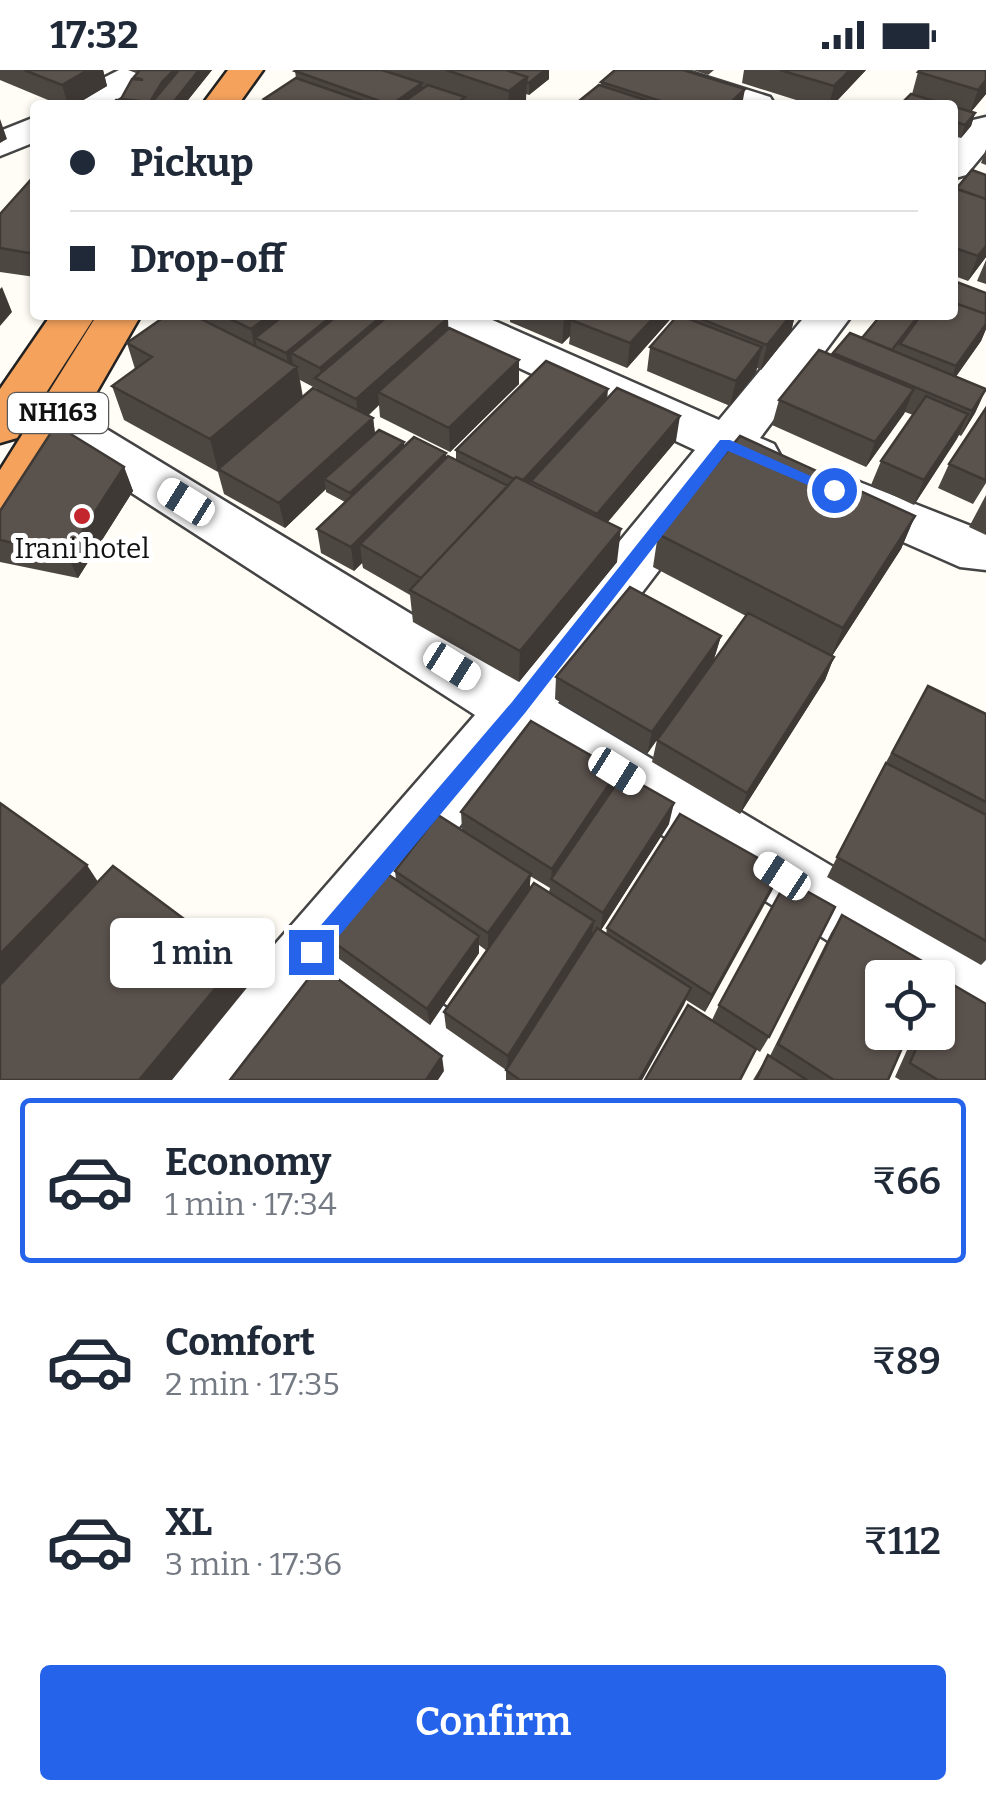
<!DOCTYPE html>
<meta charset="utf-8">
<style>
:root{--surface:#fff;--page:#f6f6f7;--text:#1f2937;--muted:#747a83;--line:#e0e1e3;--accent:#2563eb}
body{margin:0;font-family:Bitter,serif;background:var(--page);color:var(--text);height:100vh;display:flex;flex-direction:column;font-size:38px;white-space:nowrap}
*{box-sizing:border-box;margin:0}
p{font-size:32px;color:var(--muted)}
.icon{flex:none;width:55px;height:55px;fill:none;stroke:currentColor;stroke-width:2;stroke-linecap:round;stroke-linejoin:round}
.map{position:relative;height:1010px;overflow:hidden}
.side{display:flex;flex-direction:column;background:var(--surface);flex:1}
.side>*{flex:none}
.guide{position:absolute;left:30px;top:30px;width:928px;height:220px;border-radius:10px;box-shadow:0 2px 8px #0004;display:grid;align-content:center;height:220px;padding:0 40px;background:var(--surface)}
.fabs{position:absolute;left:865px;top:890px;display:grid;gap:20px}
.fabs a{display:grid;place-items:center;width:90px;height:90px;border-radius:10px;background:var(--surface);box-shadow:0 2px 8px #0004;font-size:50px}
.end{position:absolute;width:45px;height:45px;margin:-22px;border:12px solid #2563eb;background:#fff;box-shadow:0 0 0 5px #fff}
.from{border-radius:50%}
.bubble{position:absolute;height:70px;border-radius:10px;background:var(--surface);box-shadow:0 2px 8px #0004;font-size:32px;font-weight:600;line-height:70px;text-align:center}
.car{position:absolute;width:30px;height:60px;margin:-30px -15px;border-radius:12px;box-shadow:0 0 8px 2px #0007;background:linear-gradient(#fff 24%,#345 0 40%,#fff 0 76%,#345 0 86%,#fff 0)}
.guide b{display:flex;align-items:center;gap:35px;height:95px;font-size:38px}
.guide b+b{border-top:2px solid var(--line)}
.guide i{width:25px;height:25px;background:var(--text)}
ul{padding:18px 0 0;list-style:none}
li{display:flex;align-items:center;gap:30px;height:165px;margin:0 20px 15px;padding:0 20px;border:5px solid transparent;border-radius:10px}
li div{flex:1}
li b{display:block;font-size:38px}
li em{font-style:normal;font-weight:600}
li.current{border-color:var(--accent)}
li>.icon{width:90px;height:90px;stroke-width:1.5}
.cta{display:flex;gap:20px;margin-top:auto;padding:20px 40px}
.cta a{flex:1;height:115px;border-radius:10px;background:var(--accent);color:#fff;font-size:40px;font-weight:600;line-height:115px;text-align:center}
.status{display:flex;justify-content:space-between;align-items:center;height:70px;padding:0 50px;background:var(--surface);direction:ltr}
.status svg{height:28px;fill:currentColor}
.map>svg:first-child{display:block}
</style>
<div class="status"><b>17:32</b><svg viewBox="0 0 49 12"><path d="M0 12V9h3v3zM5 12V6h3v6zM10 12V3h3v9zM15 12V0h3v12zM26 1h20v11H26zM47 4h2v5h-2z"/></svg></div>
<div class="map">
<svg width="986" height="1010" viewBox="0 0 986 1010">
<rect width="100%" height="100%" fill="#fffdf5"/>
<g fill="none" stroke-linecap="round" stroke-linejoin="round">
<g stroke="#444" stroke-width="5">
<path id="street" d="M119,0H163L158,7L106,35H61L66,27Z
M632,0H684L770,27L775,35H721L637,7Z
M35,47V72L0,86V61Z
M986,47V81L966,105L952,109V73L973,50Z
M421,245H481L719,350L806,245H852L760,368L774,374L781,387L774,400L756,405L736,399L558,633L986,888V964L938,939V908H886L524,677L362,877L509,983L520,1010H421L318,931L255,1010H169L180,983L475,645L36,361L0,348V323L14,319L70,337L510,604L695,380L427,255Z
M844,406L986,462V500L960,497L826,438L818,425L826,412Z"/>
</g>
<g stroke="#222" stroke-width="5">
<path id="highway" d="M228,0H263L238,35H202Z
M51,245H96L17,368L0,373V319Z
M97,245H141L19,457L0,462V400Z"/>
</g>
<use href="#street" fill="#fff" fill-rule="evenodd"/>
<use href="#highway" fill="#f5a25d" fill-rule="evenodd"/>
</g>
<path fill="#4d4742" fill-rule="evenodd" d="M0,0H103L107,16L75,35H60L0,10Z
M128,0H212L184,35H112L121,31V29L140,1L136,3Z
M297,0H549V9L529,25L526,24V30L520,35H480L465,30L466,35H479H265L264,29L296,8L295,1Z
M693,0H714L708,5Z
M744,0H866L833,35H812L742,13Z
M986,0V24L971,42L975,43L971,56L961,68L954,66L952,68V35H900L912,24L918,2Z
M601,12L742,35H574L600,16Z
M986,79V95L981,93Z
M35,105V207L0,202V144Z
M952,117L986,187L968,211L952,205Z
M986,190V214L977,211Z
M986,223V259L981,271L956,306L986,319L975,343L961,366L959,365L914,435L871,415L881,391L913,345L905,342L866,397L772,355L779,330L833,286V283L862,268Z
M167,245H442L448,248V259L519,314L450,382L380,347L379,335L368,346L373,348L375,363L404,376L446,383V388L456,390V380L607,329L676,371L608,452L617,492L519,612L413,552L410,525L363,498L362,493L354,501L321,483L317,459L345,432L326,422V419L285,458L224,424L218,402L124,350L112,316L135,299L127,273ZM300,310L317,319L303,327Z
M510,245H674L627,298L569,274L570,266L562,274L510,252Z
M678,245H795L791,262L761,300L757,298L756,302L730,336L647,301L650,277Z
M986,338V413L973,434L938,418L949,394Z
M124,397L133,421L78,508L0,492V441Z
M986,425V465L969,457Z
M915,446L901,479L832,586L834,587L825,610L740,744L652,692L657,670L746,546L653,497L658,464Z
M721,566L714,589L647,684L555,629L556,607Z
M928,616L986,644V890L981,895L827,807L874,714Z
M616,715L669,754L601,860L606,864L607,858L781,801L705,942L686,930L642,1010H506V1000L446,958L444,942L487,881L479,875V883L430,955L338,888L332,871L396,810L395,801L462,760L461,742ZM530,806L550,818L549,822L530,820Z
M842,845L888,1010H753L768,985L770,986L831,863Z
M945,910L986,1010H900L895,1007L915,962H938V918Z
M719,935L769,967L760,982L712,950Z"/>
<path fill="#3f3936" d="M88,0H103L107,16L75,35H68L62,15Z
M174,0H182L153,31L154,35H150V32L162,12Z
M199,0H212L184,35H172Z
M545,0H549V9L529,25V13Z
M850,0H866L833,35H829L834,16Z
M527,7L526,30L520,35H508L509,21Z
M986,10V24L970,43L978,20Z
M422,13L423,35H392Z
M745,19L742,35H728Z
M975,43L971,56L961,68L965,55Z
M0,49L7,69L0,73Z
M986,176V187L968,211L978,186Z
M2,217L12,242L0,256V219Z
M270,245H290L255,268L258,283L256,284L251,259Z
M333,245H367L291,283L294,300L297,297L303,331L218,400L210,369L290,303L286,283Z
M383,245H410L322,312L320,298Z
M568,245H590L571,250L570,266L562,274L564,249Z
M656,245H674L627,298L630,273Z
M791,245H795L791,262L761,300L767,275Z
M448,248L449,273L378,322L379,335L359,353L356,329Z
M986,253V259L981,271L946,321L956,296Z
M762,277L756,302L730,336L736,311Z
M519,290V314L450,382L449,358Z
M608,319L606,344L531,411V426L521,412Z
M914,319L904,344L866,397L875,372Z
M986,319L975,343L961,366L972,341Z
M968,344L957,369L914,435L924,410Z
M680,346L676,371L594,468L597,444Z
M373,348L376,373L324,409L326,419L285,458L279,433Z
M404,372L405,385L352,436L350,423Z
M446,383L447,408L360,474L362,493L354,501L351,477Z
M124,397L133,421L78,508L67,485Z
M915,446L901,479L830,589L843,558Z
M621,459L617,492L519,612L520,581Z
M721,566L714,589L647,684L652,662Z
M834,587L825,610L740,744L747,723Z
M618,701L614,722L551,809L552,799Z
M674,733L669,754L600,862L603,843Z
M87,795L104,821L0,931V884Z
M781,801L772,821L705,942L712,925Z
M531,804L529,823L488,881V863Z
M594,851L591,869L507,1001L508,986Z
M479,866V883L430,955L427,939Z
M239,890L250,914L172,1010H139Z
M691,918L684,935L642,1010H639Z
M442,986L444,1001L438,1010H426Z"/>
<path fill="#5a524d" stroke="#3f3936" stroke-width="2.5" d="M24,0H88L62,15Z
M140,0H174L162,12L150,32L121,29L132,9L143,10L134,7Z
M179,0H199L172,34L153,31Z
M297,0H382L422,13L391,35L295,1Z
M446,0H506L527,7L509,21Z
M506,0H545L529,13L526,12L527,7Z
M615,0H683L745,19L728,35H673L601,12Z
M780,0H850L834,16Z
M920,0H986V10L978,20L918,2Z
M296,8L374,35H281L264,29Z
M428,15L465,27L455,35H399Z
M599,15L652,32L649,35H574Z
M911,24L948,35H900Z
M116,30L150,35H112Z
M952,36L975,43L965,55L952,51Z
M972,100L986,105V129L956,119Z
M35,105V184L0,178V144Z
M952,117L986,129V176L978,186L952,177Z
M954,211L986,223V244L952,232Z
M952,232L986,244V254L956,296L900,274L921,245H952Z
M167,245H193L297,297L210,369L112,316L152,287L127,273Z
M222,245H270L251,259Z
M284,245H333L286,283L255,268Z
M338,245H383L320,298L291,283Z
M389,245H442L448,248L356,329L315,308Z
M576,245H656L630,273L571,250Z
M678,245H679L762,277L736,311L650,277Z
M691,245H791L767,275Z
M881,245H919L892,280L862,268Z
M449,258L519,290L449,358L378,322Z
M850,263L986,319L972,341L833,283Z
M819,280L914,319L875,372L779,330Z
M546,291L608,319L523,410L516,407L514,409L456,380Z
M313,318L373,348L279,433L218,399Z
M617,318L680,346L597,444L531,411Z
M926,326L968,344L924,410L881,391Z
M986,338V409L985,410L949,394Z
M56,355L124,397L67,485L0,470V441Z
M379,360L404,372L350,423L324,409Z
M740,366L915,446L843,558L658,464Z
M414,367L446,383L351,477L317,459Z
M448,386L508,416L421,508L360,474Z
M516,407L621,459L520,581L410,520Z
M630,517L721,566L652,662L556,607Z
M748,543L834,587L747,723L657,670Z
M928,616L986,644V732L892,683Z
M531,651L618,701L552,799L461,742Z
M886,693L986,745V871L837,787Z
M623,704L674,733L603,843L551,809Z
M0,733L87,795L0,884Z
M680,744L781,801L712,925L607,858Z
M438,745L531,804L488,863L395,801Z
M113,796L239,890L139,1010H0V915Z
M386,803L479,866L427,939L332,871Z
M787,810L835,837L769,967L719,935Z
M534,813L594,851L508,986L444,942Z
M842,845L936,899L932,908H882V962H909L888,1010H834L778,974Z
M597,858L691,918L639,1010H520L506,1000Z
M319,895L442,986L426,1010H230Z
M945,910L986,934V1010H938L910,993L923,962H938V928Z
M688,935L756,979L740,1010H645Z
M768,985L807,1010H756Z"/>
<path fill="#2563eb" d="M720,370H730L842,420L829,424L728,381L525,643L319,890H304V875L512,632Z"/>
<circle fill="#c4262e" stroke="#fff" stroke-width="4" cx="82" cy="446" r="10"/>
<g text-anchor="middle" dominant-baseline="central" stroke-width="10" stroke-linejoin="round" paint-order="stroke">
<rect fill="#fff" stroke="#585858" stroke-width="2.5" x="8" y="323" width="100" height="40" rx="8"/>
<g font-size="25" font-weight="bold" fill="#111">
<text x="58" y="343">NH163</text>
</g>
<g font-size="28" fill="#111" stroke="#fff">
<text x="82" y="478">Irani hotel</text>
</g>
</g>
</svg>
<div class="fabs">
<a><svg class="icon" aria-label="locate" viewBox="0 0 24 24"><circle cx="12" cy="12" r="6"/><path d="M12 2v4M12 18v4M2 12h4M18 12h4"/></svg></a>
</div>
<i class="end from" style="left:834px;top:420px"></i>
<i class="end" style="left:311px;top:882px"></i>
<div class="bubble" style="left:110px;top:848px;width:165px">1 min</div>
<i class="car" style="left:186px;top:432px;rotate:302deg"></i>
<i class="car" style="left:452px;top:596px;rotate:122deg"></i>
<i class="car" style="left:617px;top:701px;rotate:122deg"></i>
<i class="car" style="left:782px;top:806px;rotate:303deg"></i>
<div class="guide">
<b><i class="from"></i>Pickup</b>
<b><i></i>Drop-off</b>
</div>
</div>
<section class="side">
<ul>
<li class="current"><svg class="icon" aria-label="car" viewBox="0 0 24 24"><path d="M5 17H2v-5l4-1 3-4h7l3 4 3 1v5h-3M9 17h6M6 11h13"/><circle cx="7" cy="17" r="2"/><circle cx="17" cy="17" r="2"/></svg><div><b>Economy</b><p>1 min · 17:34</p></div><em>₹66</em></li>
<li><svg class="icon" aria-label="car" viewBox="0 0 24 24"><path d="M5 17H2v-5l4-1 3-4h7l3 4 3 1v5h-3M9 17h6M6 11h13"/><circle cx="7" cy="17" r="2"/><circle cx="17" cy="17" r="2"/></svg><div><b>Comfort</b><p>2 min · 17:35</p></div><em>₹89</em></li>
<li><svg class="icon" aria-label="car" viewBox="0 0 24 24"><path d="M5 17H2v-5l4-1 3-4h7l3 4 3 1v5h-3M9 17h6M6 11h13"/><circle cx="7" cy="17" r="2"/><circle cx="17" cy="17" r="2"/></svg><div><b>XL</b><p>3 min · 17:36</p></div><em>₹112</em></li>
</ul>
<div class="cta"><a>Confirm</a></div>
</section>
